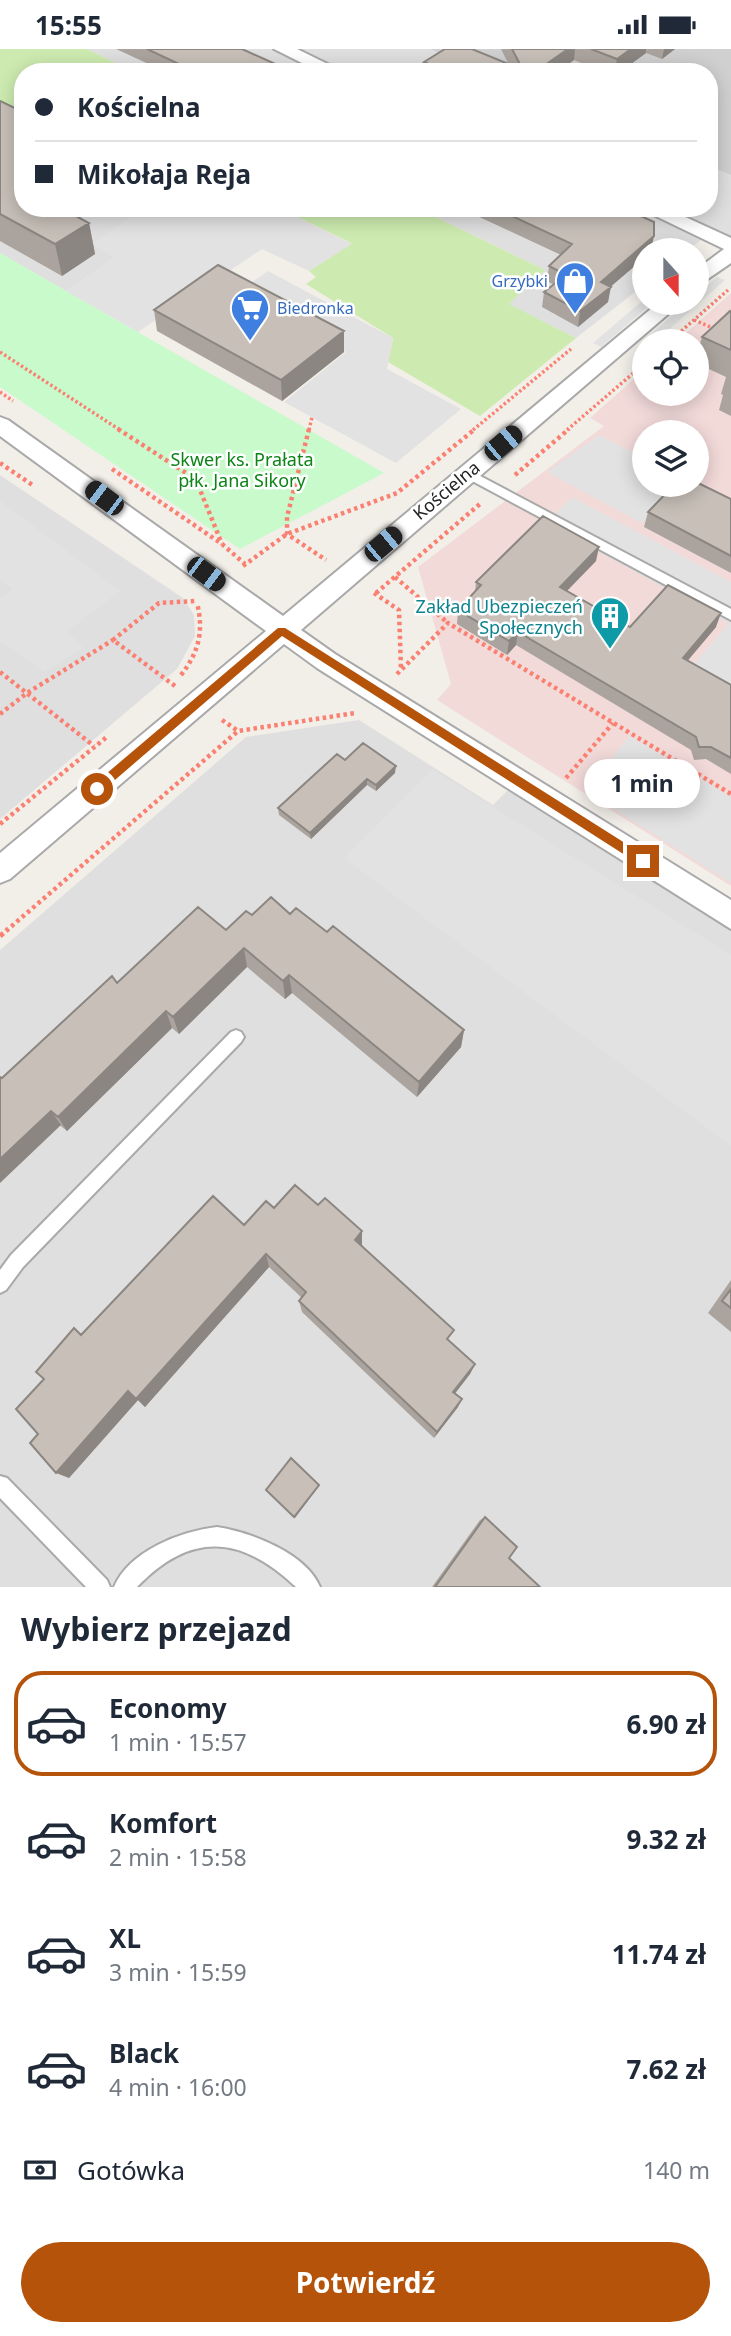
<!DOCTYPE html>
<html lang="pl">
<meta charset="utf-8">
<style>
:root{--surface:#fff;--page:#f6f6f7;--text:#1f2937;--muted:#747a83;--line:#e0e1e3;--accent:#b45309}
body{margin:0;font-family:"Noto Sans",sans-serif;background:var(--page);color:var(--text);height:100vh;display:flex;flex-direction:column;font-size:26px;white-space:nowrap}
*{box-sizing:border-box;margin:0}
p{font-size:23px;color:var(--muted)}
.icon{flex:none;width:38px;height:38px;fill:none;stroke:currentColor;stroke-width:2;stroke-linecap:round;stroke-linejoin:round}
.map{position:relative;height:1538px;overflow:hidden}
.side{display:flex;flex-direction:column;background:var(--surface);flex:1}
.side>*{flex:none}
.guide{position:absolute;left:14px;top:14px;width:704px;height:154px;border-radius:28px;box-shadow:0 4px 18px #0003;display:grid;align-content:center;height:154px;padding:0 21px;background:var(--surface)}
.needle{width:46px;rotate:159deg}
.fabs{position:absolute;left:632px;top:189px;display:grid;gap:14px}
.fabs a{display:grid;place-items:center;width:77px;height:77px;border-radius:50%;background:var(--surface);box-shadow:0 4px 18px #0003;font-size:35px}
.end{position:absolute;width:32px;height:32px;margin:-16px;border:9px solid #b45309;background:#fff;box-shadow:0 0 0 4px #fff}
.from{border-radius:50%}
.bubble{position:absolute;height:49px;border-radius:24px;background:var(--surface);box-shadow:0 4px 18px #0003;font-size:23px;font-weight:700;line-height:49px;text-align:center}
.car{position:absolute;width:21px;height:42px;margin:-21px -10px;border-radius:9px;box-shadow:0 0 5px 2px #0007;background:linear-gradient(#222 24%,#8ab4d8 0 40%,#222 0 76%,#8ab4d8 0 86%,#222 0)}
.guide b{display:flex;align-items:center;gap:24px;height:66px;font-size:26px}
.guide b+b{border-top:2px solid var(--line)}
.guide i{width:18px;height:18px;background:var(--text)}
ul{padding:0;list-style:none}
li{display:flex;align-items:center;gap:21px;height:105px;margin:0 14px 10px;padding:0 7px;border:4px solid transparent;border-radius:28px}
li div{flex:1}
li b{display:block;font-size:26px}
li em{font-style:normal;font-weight:700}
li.selected{border-color:var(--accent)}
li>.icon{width:63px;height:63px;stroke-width:1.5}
h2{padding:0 21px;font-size:32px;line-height:84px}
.pay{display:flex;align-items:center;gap:18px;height:77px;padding:0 21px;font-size:26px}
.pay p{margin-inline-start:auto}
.primary-button{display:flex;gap:14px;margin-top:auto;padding:14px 21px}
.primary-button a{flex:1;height:80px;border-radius:42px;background:var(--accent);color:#fff;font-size:28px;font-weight:700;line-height:80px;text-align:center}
.status{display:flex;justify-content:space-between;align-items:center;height:49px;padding:0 35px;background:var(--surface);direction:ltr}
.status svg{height:19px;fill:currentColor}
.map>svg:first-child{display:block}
</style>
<div class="status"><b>15:55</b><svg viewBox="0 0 49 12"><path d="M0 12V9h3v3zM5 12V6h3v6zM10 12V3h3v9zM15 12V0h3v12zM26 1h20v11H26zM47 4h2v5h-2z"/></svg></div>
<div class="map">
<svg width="731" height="1538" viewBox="0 0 731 1538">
<rect width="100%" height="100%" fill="#f2efe9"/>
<path fill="#e0dfdf" d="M87,0H731V193L709,185L688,201H644V236L576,289L508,255L545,221L417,159H709V23H134Z
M0,69L23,159H144L93,195L115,208L66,242L0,204Z
M0,426L183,549L194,566L195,587L177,620L0,770Z
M359,671L493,756L516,733L731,866V1538H0V901L246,688Z"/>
<path fill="#f2dad9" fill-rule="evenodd" d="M731,244V837L437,651L451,635L418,518L604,377L590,369L644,321V345H696V292H677ZM644,383H696V436H644Z"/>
<path fill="#d0d0d0" d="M430,0H731V126L709,117V23H484Z"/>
<path fill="#cdebb0" d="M0,0H87L134,23H23V80L0,69Z
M279,159H417L545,221L509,255L576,289L480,367L388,313L393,289L306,235L316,228L309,222L351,194Z"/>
<path fill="#c8facc" d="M0,204L384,424L240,500L0,338Z"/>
<path fill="#e2e2e2" d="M144,159H279L352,195L309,222L262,200L138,283L66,242L114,208L92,195Z
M268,222L393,289L387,320L461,360L396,414L284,353L346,303L236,244Z
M717,228L725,231L656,292L645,290L687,254H696L697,245Z
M642,252L650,256L601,298L593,294Z
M599,386L644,409V436H678L642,474L547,423Z
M572,448L731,533V643L690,620L729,574L546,474Z
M0,452L120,542L68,582L83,599L44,623L0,592V550L13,540L0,531Z
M630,687L731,748V834L585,742Z
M432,720L731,906V1097L344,809Z"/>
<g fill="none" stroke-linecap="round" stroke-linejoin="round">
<g stroke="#a9a9a9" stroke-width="4">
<path id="lane" d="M467,420L731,560V571L463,427L461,424Z
M236,981L241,983L244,988L241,993L23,1218L6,1241L0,1244V1221L11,1206L231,983Z
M0,1427L7,1429L107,1531L110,1538H86L0,1449Z
M217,1478C250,1483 306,1504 320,1538H296C241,1486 191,1482 137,1538H114C129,1502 181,1482 217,1478Z"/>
</g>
<g stroke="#a9a9a9" stroke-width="4">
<path id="street" d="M274,0H297L344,23H320Z
M639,159H666L731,189V214L696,238V221L724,200Z
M658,254H681L301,581L335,605L731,851V880L317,619L284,595L10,830L0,834V804L266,582L0,387V368L8,371L283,567Z"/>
</g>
<path stroke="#fa8072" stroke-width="3.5" stroke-dasharray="2.5 2.5" stroke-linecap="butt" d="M694,271L715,280
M670,292L728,241
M0,303L120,381
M0,343L13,352
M309,381L312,368
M473,381L571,300
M567,381L644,315"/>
<path stroke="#fa8072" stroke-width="4.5" stroke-dasharray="3.5 3.5" stroke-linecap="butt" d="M118,380L186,424L198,436L222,495
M309,380L287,468V485L326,511
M0,414L34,437
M112,420L222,495L245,515
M515,426L569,380
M243,517L287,485L397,444L475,380
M395,528L448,574
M374,544L399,561L401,620
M376,544L481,454
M0,623L94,697
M397,625L448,574L731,745
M181,626C199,603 204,582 197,554
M175,637L113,591L159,554L196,552
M0,665L27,644L113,591
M222,671L238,682
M566,729L613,674
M0,775L108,687
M6,882L238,682L355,664"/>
<path stroke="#fa8072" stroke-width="5" stroke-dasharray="4.5 4.5" stroke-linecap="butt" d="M0,887L8,880"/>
<use href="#lane" fill="#fff" fill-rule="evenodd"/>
<use href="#street" fill="#fff" fill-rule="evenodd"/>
</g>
<path fill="#aba49e" d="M116,0H242L293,23H166Z
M501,0H675L662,10L646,4L620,23H603L574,11L557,23H424V13L509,16Z
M0,52L95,159L80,169L89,174L95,205L62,227L0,192Z
M460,159H607L644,201V209L610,238L608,253L578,278L542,258L544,243L554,236L547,232L549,217L561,206Z
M154,261L344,282V303L282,352L157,282Z
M731,263V367L719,361L723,346L721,345L726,328L696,314V309L702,288Z
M731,450V524L644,478L648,463Z
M596,512L567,542L630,578H716L688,611L731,636V725L706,710L694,711L691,701L516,596L507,606L457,575L458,561L475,543L476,533Z
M345,711L395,724L376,742L367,736L311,790L279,766L278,759Z
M290,865L327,883L464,981L461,998L417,1048L292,944L285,950L247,918L179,985L172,979L67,1082L2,1029L117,934L226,881L252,866Z
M274,1159L362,1196L450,1292L475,1315L470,1325L455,1344L458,1358L434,1389L302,1263L299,1252L302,1249L269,1218L145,1358L138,1351L69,1429L38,1385L44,1330L82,1286L244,1176Z
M731,1231V1283L708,1264Z
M485,1468L509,1509L540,1538H432L480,1471Z"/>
<path fill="#8b8681" d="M568,0H575L574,11L557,23H535Z
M631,0H646V4L620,23H615L617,10Z
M664,0H675L662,10Z
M51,159H95L56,184Z
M89,174L95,205L62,227L55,195Z
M654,187L651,201H644V209L601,246L611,238L608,253L578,278L580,262L601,233Z
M344,282V303L282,352L281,331Z
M599,498L596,512L557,552L560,538Z
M721,564L716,578L679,622L683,609Z
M518,583L516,596L507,606L509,592Z
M396,717L395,724L376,742V736Z
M367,730V736L311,790L310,784Z
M244,899L247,918L179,985L173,968Z
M289,926L292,944L285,950L283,932Z
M166,962L172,979L67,1082L58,1068Z
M464,981L461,998L417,1048L419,1033Z
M51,1062L61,1076L0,1134V1110Z
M362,1182V1196L356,1204L355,1191Z
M266,1205L269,1218L145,1358L138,1351L69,1429L56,1424L128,1342Z
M475,1315L470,1325L450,1351L453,1343Z
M462,1350L458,1358L434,1389L437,1383Z
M319,1436V1437L295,1469L294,1468Z"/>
<path fill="#c7bfb8" stroke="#8b8681" stroke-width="2" d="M147,0H242L293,23H196Z
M445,0H472L523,21L512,0H568L535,23H447L424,13Z
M591,0H631L617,10Z
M0,52L23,63V159H61L89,174L55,195L0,165Z
M495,159H607L613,162L615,159H623L654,173V187L601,233L611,238L580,262L544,243L566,226L549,217L572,195Z
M218,216L344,282L281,331L154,261Z
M730,262L731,263V301L702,288Z
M696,433L731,450V507L648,463L674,436H696Z
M543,467L599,498L560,538L630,578L668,536L721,564L683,609L731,636V709L711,698H699L696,688L518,583L509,592L458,561L481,536L476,533Z
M363,694L396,717L376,736L367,730L310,784L278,759L337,705L345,711Z
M271,848L290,865L296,859L327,883L333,877L464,981L419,1033L289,926L283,932L244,899L173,968L166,962L58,1068L51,1062L0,1110V1028L2,1029L112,927L117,934L198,858L226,881L246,862L252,866Z
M295,1136L318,1156L325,1149L362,1182L355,1191L454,1281L447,1290L475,1315L453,1343L462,1350L437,1383L299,1252L306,1243L266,1205L136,1350L128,1342L56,1424L30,1394L38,1385L16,1360L44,1330L36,1323L74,1279L81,1286L213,1147L244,1176L266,1152L274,1159Z
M731,1240V1259L722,1252Z
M291,1409L319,1436L294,1468L266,1441Z
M485,1468L517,1498L509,1509L540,1538H435Z"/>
<path fill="#b45309" d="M278,579H285L647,808V815H639L282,587L101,743H93V736Z"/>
<defs>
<g id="shop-pin" transform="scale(2.0125)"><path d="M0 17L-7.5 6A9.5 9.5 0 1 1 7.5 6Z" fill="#3f7fe0" stroke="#fff"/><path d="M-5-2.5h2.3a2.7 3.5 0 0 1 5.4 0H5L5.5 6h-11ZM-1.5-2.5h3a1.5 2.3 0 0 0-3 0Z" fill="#fff"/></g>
<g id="supermarket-pin" transform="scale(2.0125)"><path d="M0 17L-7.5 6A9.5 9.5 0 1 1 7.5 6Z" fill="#3f7fe0" stroke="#fff"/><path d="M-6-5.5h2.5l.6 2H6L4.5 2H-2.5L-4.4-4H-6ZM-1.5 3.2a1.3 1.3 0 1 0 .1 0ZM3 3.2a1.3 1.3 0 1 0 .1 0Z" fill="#fff"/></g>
<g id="building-pin" transform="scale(2.0125)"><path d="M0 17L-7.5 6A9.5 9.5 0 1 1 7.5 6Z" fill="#0f9aa8" stroke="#fff"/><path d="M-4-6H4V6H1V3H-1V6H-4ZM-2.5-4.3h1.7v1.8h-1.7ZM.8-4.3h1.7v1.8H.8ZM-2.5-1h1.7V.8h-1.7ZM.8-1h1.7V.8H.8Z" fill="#fff"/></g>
</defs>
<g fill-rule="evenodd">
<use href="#shop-pin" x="575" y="232"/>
<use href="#supermarket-pin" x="250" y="259"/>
<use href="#building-pin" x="610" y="567"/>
</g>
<g text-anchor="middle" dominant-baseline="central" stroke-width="5" stroke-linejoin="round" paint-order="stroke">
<g font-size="16" fill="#366cbe" stroke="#fff" text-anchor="end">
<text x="548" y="232">Grzybki</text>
<text x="277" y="259" text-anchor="start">Biedronka</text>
</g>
<g font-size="18" fill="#0c8416" stroke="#fff">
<text x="242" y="410">Skwer ks. Prałata<tspan x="242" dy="21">płk. Jana Sikory</tspan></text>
</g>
<g font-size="18" fill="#222" stroke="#fff">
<text transform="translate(446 441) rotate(-40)">Kościelna</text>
</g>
<g font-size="18" fill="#0d838f" stroke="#fff" text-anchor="end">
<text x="583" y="557">Zakład Ubezpieczeń<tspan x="583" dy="21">Społecznych</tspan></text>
</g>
</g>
</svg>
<div class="fabs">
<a><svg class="needle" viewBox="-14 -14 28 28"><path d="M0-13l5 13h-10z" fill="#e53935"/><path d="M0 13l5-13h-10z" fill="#747a83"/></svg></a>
<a><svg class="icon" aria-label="locate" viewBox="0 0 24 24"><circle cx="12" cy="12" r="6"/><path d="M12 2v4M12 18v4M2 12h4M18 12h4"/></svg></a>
<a><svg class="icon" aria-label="layers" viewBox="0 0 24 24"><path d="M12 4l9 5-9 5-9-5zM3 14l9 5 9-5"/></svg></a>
</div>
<i class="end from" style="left:97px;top:740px"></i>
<i class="end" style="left:643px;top:812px"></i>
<div class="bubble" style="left:584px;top:710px;width:116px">1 min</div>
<i class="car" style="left:503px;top:394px;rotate:50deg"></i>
<i class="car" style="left:104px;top:449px;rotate:307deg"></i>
<i class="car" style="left:383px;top:495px;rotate:50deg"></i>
<i class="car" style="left:206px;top:525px;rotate:127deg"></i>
<div class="guide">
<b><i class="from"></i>Kościelna</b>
<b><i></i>Mikołaja Reja</b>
</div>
</div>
<section class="side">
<h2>Wybierz przejazd</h2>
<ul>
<li class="selected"><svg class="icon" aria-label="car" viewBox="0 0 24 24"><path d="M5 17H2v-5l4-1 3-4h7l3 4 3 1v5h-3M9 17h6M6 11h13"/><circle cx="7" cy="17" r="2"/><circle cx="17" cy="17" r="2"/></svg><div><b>Economy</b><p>1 min · 15:57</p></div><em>6.90 zł</em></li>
<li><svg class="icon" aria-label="car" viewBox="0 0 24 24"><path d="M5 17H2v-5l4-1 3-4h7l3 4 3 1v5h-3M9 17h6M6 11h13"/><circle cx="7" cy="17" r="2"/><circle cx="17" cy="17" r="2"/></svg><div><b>Komfort</b><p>2 min · 15:58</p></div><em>9.32 zł</em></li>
<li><svg class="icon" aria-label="car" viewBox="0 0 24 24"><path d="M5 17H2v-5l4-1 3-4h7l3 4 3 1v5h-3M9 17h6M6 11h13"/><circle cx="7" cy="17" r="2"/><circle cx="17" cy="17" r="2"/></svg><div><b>XL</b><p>3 min · 15:59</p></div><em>11.74 zł</em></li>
<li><svg class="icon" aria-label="car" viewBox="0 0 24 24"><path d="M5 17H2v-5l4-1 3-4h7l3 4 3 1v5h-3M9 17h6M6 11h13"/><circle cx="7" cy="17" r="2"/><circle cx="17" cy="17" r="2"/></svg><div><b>Black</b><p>4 min · 16:00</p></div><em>7.62 zł</em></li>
</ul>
<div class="pay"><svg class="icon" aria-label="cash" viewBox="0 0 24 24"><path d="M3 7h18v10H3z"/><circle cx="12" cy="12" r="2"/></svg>Gotówka<p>140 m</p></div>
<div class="primary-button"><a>Potwierdź</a></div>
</section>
